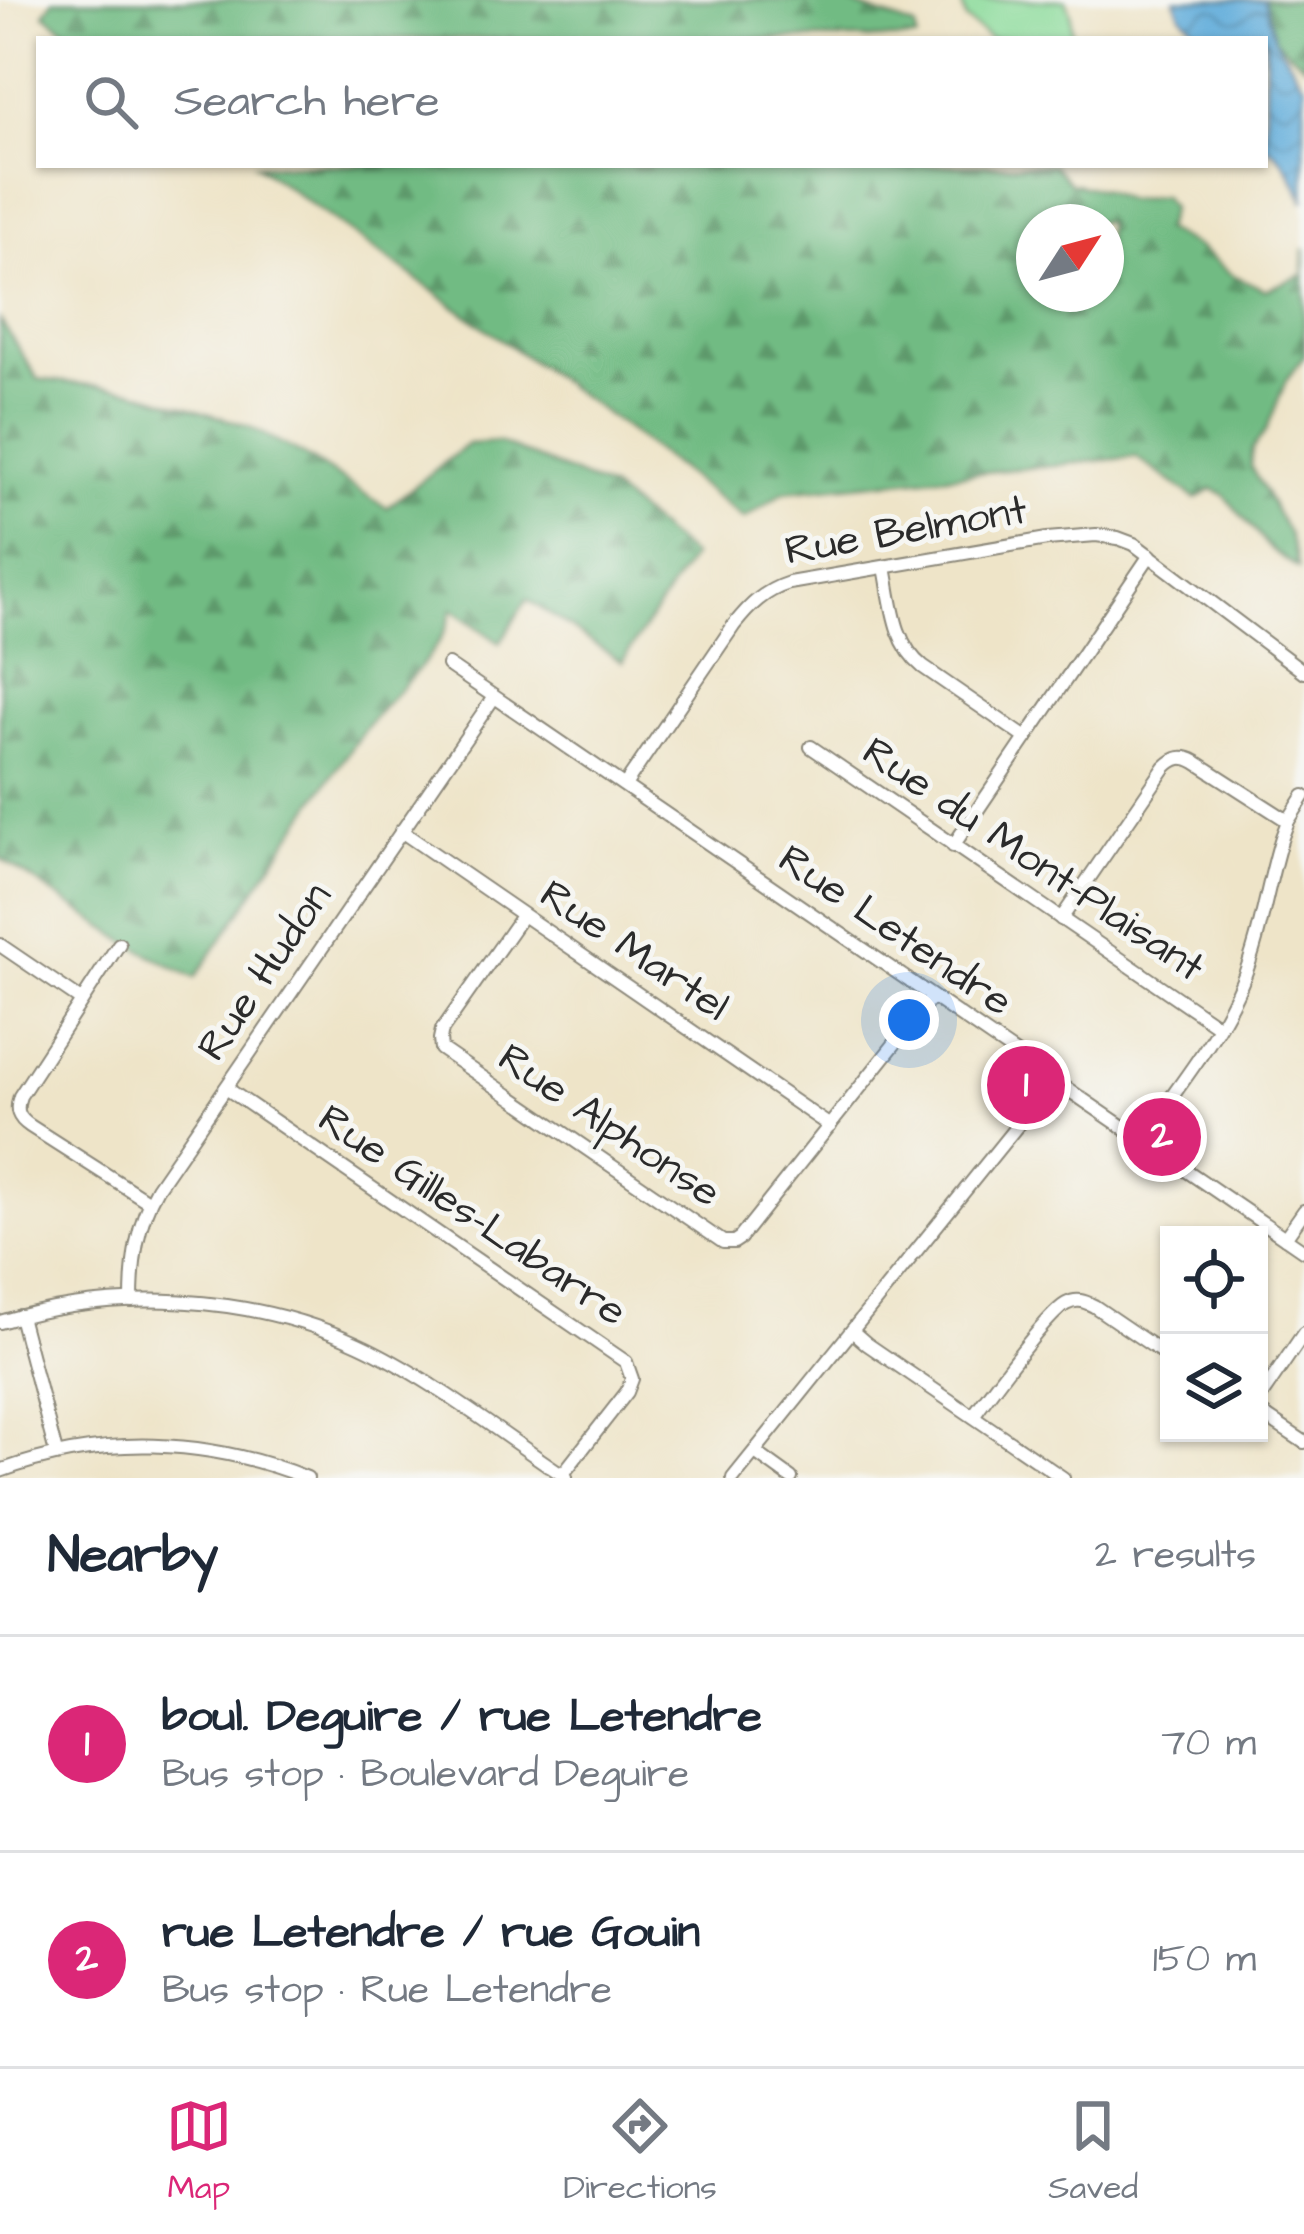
<!DOCTYPE html>
<meta charset="utf-8">
<style>
:root{--surface:#fff;--page:#f2f2f3;--text:#1f2937;--muted:#747a83;--line:#e0e1e3;--accent:#db2777}
body{margin:0;font-family:"Architects Daughter",sans-serif;background:var(--page);color:var(--text)}
.controls{position:absolute;right:36px;bottom:36px;display:grid;overflow:hidden;border-radius:0px;box-shadow:0 3px 9px #0004}
.controls button{width:108px;height:108px;display:grid;place-items:center;padding:0;border:0;border-bottom:3px solid var(--line);background:var(--surface);color:var(--text);font:60px sans-serif}
.compass{position:absolute;left:1016px;top:204px;width:108px;height:108px;border-radius:50%;background:var(--surface);box-shadow:0 3px 9px #0004;rotate:54deg}
.you{position:absolute;left:909px;top:1020px;width:42px;height:42px;margin:-30px;border:9px solid #fff;border-radius:50%;background:#1a73e8;box-shadow:0 0 0 18px #1a73e833}
.badge{display:grid;place-items:center;width:78px;height:78px;border-radius:50%;background:var(--accent);color:#fff;font-size:39px;font-weight:700}
.pin{position:absolute;translate:-50% -50%;border:6px solid #fff;box-shadow:0 3px 12px #0006}
.list{margin:0;padding:0;list-style:none}
h2{display:flex;justify-content:space-between;align-items:center;height:156px;margin:0;padding:0 48px;font-size:51px}
h2 small{font-size:39px;font-weight:400;color:var(--muted)}
.list li{display:grid;grid-template-columns:78px 1fr auto;gap:36px;align-items:center;box-sizing:border-box;height:216px;padding:0 48px;border-top:3px solid var(--line)}
.list b{display:block;font-size:45px;white-space:nowrap}
.list p{margin:0;font-size:39px;white-space:nowrap;color:var(--muted)}
.list em{font-size:39px;font-style:normal;color:var(--muted)}
.icon{flex:none;width:66px;height:66px;fill:none;stroke:currentColor;stroke-width:2;stroke-linecap:round;stroke-linejoin:round}
.map{position:relative;flex:none;width:1304px;height:1478px;overflow:hidden}
.search{position:absolute;background:var(--surface);box-shadow:0 3px 9px #0004;left:36px;right:36px;top:36px;height:132px;display:flex;align-items:center;gap:30px;box-sizing:border-box;padding:0 42px;border-radius:0px;color:var(--muted);font-size:45px}
.sheet{height:588px;background:var(--surface)}
nav{display:flex;justify-content:space-around;align-items:center;box-sizing:border-box;height:168px;border-top:3px solid var(--line);background:var(--surface);font-size:33px;color:var(--muted)}
nav a{display:grid;justify-items:center;gap:6px}
nav .on{color:var(--accent)}
.map>svg:first-child{display:block}
.grass{fill:#8cdb9b;stroke:#5c8363;stroke-width:3}
.forest{fill:url(#forest-firs);stroke:#4e7357;stroke-width:3;fill-rule:evenodd}
.water{fill:url(#water-waves);stroke:#476c83;stroke-width:3}
.lines{fill:none;stroke-linecap:round;stroke-linejoin:round}
.minor-casing{stroke:#8c887a;stroke-width:16}
.minor{stroke:#fff;stroke-width:12}
.labels{text-anchor:middle;dominant-baseline:central;stroke-width:10;stroke-linejoin:round;paint-order:stroke}
.street-label{font-size:42px;fill:#2b2b2b;stroke:#f6f6f2}
</style>
<div class="map">
<svg width="1304" height="1478" viewBox="0 0 1304 1478">
<defs>
<pattern id="forest-firs" width="22" height="20" patternUnits="userSpaceOnUse" patternTransform="scale(3)"><rect width="22" height="20" fill="#71bb83"/><path d="M5 1l3.5 6h-7zM16 11l3.5 6h-7z" fill="#5d986b"/></pattern>
<pattern id="water-waves" width="16" height="10" patternUnits="userSpaceOnUse" patternTransform="scale(3)"><rect width="16" height="10" fill="#63aedb"/><path d="M0 5q4-4 8 0t8 0" fill="none" stroke="#528eb2"/></pattern>
</defs>
<rect width="100%" height="100%" fill="#f6f6f2"/>
<filter id="ink" filterUnits="userSpaceOnUse"><feTurbulence type="fractalNoise" baseFrequency=".00833" numOctaves="2"/><feDisplacementMap in="SourceGraphic" scale="24" xChannelSelector="R" yChannelSelector="G"/><feConvolveMatrix kernelMatrix="1 2 1 2 8 2 1 2 1" color-interpolation-filters="sRGB"/></filter>
<filter id="wash" filterUnits="userSpaceOnUse"><feTurbulence type="fractalNoise" baseFrequency=".004" numOctaves="4" result="noise"/><feDisplacementMap in="SourceGraphic" scale="48" xChannelSelector="R" yChannelSelector="G"/><feGaussianBlur stdDeviation="2.7" result="paint"/><feColorMatrix in="noise" values="0 0 0 0 0 0 0 0 0 0 0 0 0 0 0 0 0 1.4 0 .05"/><feComposite in="paint" operator="in"/></filter>
<g filter="url(#wash)">
<rect width="100%" height="100%" fill="#eee4c8"/>
<path class="grass" d="M 965,0 L 1066,0 L 1071,13 L 1072,38 L 990,39 L 966,20 L 962,4 Z"/>
<g class="forest">
<path d="M 53,0 L 839,0 L 916,27 L 917,39 L 79,39 L 44,14 Z"/>
<path d="M 1264,0 L 1304,0 L 1304,65 L 1275,39 Z"/>
<path d="M 256,165 L 1053,165 L 1069,183 L 1103,190 L 1127,200 L 1162,196 L 1171,208 L 1164,230 L 1199,248 L 1231,274 L 1266,290 L 1303,275 L 1304,248 L 1304,356 L 1286,380 L 1266,431 L 1252,449 L 1250,466 L 1289,535 L 1298,568 L 1271,550 L 1223,494 L 1212,489 L 1196,499 L 1136,457 L 784,492 L 744,519 L 619,423 ZM 1106,222 L 1106,294 L 1034,294 L 1034,222 Z"/>
<path d="M 0,320 L 38,379 L 133,390 L 248,426 L 302,454 L 387,508 L 468,444 L 498,442 L 612,490 L 692,556 L 622,662 L 527,599 L 500,643 L 452,609 C 442,658 396,687 367,726 C 307,808 253,895 195,978 L 128,943 L 0,858 Z"/>
</g>
<path class="water" d="M 1175,0 L 1264,0 L 1275,39 L 1304,85 L 1304,202 C 1295,181 1286,156 1265,146 L 1265,39 L 1204,37 L 1181,15 Z"/>
</g>
<g filter="url(#ink)">
<g class="lines">
<defs>
<g id="minor">
<path d="M 885,567 C 892,602 893,643 923,667 L 1026,738"/>
<path d="M 448,665 L 1304,1251"/>
<path d="M 811,747 L 1218,1026"/>
<path d="M 625,785 L 734,625 C 750,605 764,591 789,583 L 1047,539 L 1096,535 L 1118,538 L 1134,544 L 1304,672"/>
<path d="M 401,831 L 830,1126"/>
<path d="M 953,846 L 1150,555"/>
<path d="M 522,916 L 442,1030 L 440,1039 L 441,1049 L 723,1242 L 734,1242 L 740,1238 L 932,997"/>
<path d="M 1061,919 L 1165,767 C 1175,757 1183,755 1196,762 L 1288,821"/>
<path d="M 119,944 L 20,1096 C 15,1110 18,1118 30,1126 L 149,1202"/>
<path d="M 0,945 L 81,1000"/>
<path d="M 226,1088 L 626,1362 L 632,1379 L 627,1392 L 562,1475"/>
<path d="M 1141,1140 C 1176,1089 1218,1039 1242,982 C 1261,936 1267,885 1282,837 L 1288,821 L 1304,796"/>
<path d="M 1285,1238 L 1304,1211"/>
<path d="M 132,1301 C 132,1261 137,1223 157,1188 L 494,697"/>
<path d="M 20,1316 L 56,1453"/>
<path d="M 0,1322 C 114,1288 250,1294 358,1344 C 428,1376 501,1434 566,1477"/>
<path d="M 852,1331 L 867,1344 L 1063,1478"/>
<path d="M 1259,1399 L 1304,1333"/>
<path d="M 1259,1412 L 1304,1442"/>
<path d="M 973,1416 C 989,1394 1047,1314 1066,1304 C 1077,1298 1084,1301 1094,1306 L 1169,1357"/>
<path d="M 755,1452 L 791,1478"/>
<path d="M 0,1471 C 102,1434 207,1438 307,1478"/>
<path d="M 733,1478 L 1054,1080"/>
</g>
</defs>
<use href="#minor" class="minor-casing"/>
<use href="#minor" class="minor"/>
</g>
</g>
<g class="labels">
<g class="street-label">
<text transform="translate(906 531) rotate(-10)">Rue Belmont</text>
<text transform="translate(1033 860) rotate(34)">Rue du Mont-Plaisant</text>
<text transform="translate(895 931) rotate(34)">Rue Letendre</text>
<text transform="translate(634 951) rotate(34)">Rue Martel</text>
<text transform="translate(265 972) rotate(-56)">Rue Hudon</text>
<text transform="translate(609 1126) rotate(34)">Rue Alphonse</text>
<text transform="translate(472 1216) rotate(34)">Rue Gilles-Labarre</text>
</g>
</g>
</svg>
<div class="controls">
<button><svg class="icon" aria-label="locate" viewBox="0 0 24 24"><circle cx="12" cy="12" r="6"/><path d="M12 2v4M12 18v4M2 12h4M18 12h4"/></svg></button>
<button><svg class="icon" aria-label="layers" viewBox="0 0 24 24"><path d="M12 4l9 5-9 5-9-5zM3 14l9 5 9-5"/></svg></button>
</div>
<svg class="compass" viewBox="-18 -18 36 36"><path d="M0-13l5 13h-10z" fill="#e53935"/><path d="M0 13l5-13h-10z" fill="#747a83"/></svg>
<div class="you"></div>
<div class="pin badge" style="left:1026px;top:1085px">1</div>
<div class="pin badge" style="left:1162px;top:1137px">2</div>
<div class="search"><svg class="icon" aria-label="search" viewBox="0 0 24 24"><circle cx="10" cy="10" r="6"/><path d="M15 15l6 6"/></svg>Search here</div>
</div>
<section class="sheet">
<h2>Nearby<small>2 results</small></h2>
<ul class="list">
<li><span class="badge">1</span><div><b>boul. Deguire / rue Letendre</b><p>Bus stop · Boulevard Deguire</p></div><em>70 m</em></li>
<li><span class="badge">2</span><div><b>rue Letendre / rue Gouin</b><p>Bus stop · Rue Letendre</p></div><em>150 m</em></li>
</ul>
</section>
<nav>
<a class="on"><svg class="icon" aria-label="map" viewBox="0 0 24 24"><path d="M3 6l6-2 6 2 6-2v14l-6 2-6-2-6 2zM9 4v14M15 6v14"/></svg>Map</a>
<a><svg class="icon" aria-label="directions" viewBox="0 0 24 24"><path d="M12 3l9 9-9 9-9-9zM9 14v-3h6M13 9l2 2-2 2"/></svg>Directions</a>
<a><svg class="icon" aria-label="saved" viewBox="0 0 24 24"><path d="M7 4h10v16l-5-4-5 4z"/></svg>Saved</a>
</nav>
